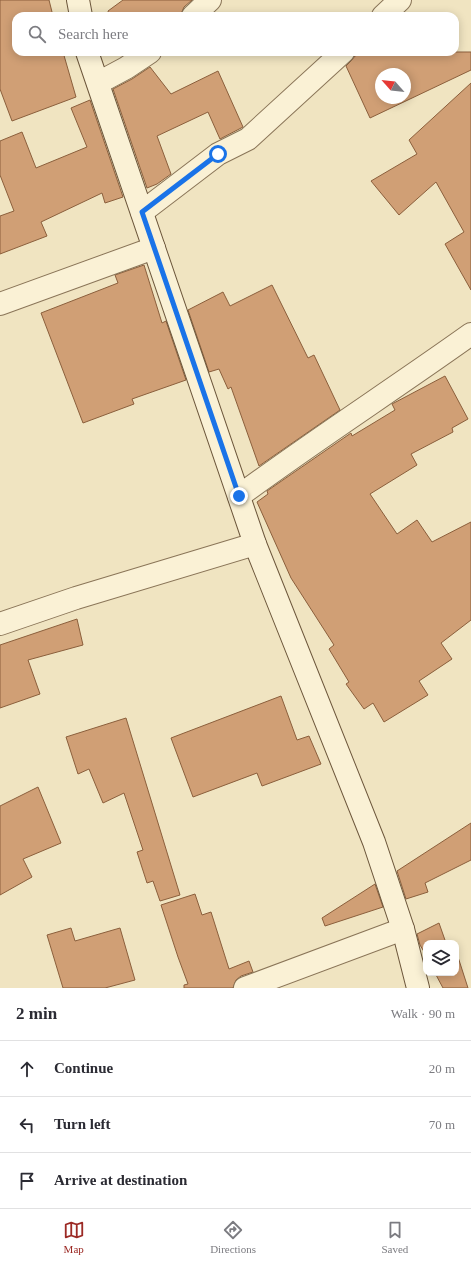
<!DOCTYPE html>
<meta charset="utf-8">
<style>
:root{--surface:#fff;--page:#f7f7f7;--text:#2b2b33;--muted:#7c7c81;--line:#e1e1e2;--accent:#9c2a25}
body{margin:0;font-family:"Times New Roman",serif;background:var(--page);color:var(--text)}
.controls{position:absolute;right:12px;bottom:12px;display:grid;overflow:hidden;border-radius:8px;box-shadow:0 2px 10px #0003}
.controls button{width:36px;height:36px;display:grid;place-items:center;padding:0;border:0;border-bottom:1px solid var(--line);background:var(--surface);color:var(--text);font:20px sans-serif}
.compass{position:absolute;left:375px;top:68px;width:36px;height:36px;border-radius:50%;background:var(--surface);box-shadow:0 2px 10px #0003;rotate:297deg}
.stop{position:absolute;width:12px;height:12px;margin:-9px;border:3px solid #1a73e8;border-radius:50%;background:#fff}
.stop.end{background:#1a73e8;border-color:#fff;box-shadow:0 1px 4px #0008}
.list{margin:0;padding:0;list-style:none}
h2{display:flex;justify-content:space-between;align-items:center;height:52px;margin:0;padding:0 16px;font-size:17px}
h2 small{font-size:13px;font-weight:400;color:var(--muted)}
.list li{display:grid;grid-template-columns:26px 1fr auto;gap:12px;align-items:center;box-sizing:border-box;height:56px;padding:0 16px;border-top:1px solid var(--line)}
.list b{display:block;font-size:15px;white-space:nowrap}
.list em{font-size:13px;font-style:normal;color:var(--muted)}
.icon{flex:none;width:22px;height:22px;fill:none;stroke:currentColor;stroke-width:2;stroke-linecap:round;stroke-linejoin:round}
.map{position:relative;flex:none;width:471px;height:988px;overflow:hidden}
.search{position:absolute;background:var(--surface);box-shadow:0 2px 10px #0003;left:12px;right:12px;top:12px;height:44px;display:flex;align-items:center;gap:10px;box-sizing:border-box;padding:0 14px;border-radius:12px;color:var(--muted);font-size:15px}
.sheet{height:220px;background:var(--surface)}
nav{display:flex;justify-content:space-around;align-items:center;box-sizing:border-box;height:56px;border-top:1px solid var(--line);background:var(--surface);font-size:11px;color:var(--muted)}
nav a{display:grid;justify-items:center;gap:2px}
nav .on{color:var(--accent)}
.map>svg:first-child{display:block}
.building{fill:#d09f75;stroke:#8b5f3c;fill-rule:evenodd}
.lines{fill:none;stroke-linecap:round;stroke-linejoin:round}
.street-casing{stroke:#8a7558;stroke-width:24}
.secondary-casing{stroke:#6c563b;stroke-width:24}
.street{stroke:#faf1d5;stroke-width:22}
.secondary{stroke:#faf1d5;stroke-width:22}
.route{stroke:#1a73e8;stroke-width:5}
</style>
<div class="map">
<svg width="471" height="988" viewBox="0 0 471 988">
<rect width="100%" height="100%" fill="#f0e4c1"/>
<g class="building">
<path d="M 0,0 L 49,0 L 53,16 L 16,16 L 16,52 L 63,52 L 76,97 L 12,121 L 0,89 Z"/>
<path d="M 123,0 L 192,0 L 184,7 L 181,14 L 178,16 L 109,16 L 108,11 Z"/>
<path d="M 363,52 L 471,52 L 471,70 L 370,118 L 346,66 L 351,61 L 355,56 ZM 381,74 L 405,74 L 405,98 L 381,98 Z"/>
<path d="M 150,67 L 171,94 L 218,71 L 243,127 L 220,139 L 208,112 L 157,136 L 171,174 L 157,184 L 147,188 L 113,89 L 132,79 Z"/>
<path d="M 471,83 L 471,290 L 445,244 L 464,232 L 436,182 L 399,215 L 371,181 L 417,154 L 409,140 Z"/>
<path d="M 90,100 L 123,197 L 105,203 L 102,193 L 41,222 L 47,236 L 0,254 L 0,216 L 14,211 L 0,175 L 0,141 L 22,132 L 36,168 L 87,147 L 71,108 Z"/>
<path d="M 144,265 L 162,323 L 166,321 L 186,380 L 132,399 L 134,404 L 83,423 L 41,313 L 118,283 L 115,275 Z"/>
<path d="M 272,285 L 308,358 L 314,355 L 340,410 L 259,466 L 231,387 L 228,389 L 219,369 L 209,372 L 188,310 L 223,292 L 230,306 Z"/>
<path d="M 445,376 L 468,419 L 452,428 L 453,432 L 411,454 L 417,465 L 370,494 L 397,534 L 417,520 L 432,542 L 471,522 L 471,620 L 441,643 L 452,659 L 419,681 L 428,695 L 384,722 L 373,703 L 364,709 L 346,684 L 349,682 L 329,649 L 334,645 L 291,578 L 257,502 L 268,494 L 267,491 L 351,433 L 352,436 L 395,410 L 392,404 Z"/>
<path d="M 77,619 L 83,645 L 28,660 L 40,694 L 0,708 L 0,645 Z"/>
<path d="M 281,696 L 297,740 L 309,736 L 321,764 L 262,786 L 257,773 L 193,797 L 171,738 Z"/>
<path d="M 126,718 L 180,895 L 160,901 L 153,881 L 147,883 L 137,852 L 143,850 L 124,793 L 103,803 L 89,769 L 78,774 L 66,737 Z"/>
<path d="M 38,787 L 61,843 L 23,859 L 32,877 L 0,895 L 0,806 Z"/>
<path d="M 471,823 L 471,860 L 425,883 L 428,892 L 406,899 L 397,871 Z"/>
<path d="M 375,884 L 383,907 L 325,926 L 322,918 Z"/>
<path d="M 195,894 L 202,915 L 211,912 L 229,969 L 249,961 L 253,972 L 241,976 L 236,980 L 233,988 L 184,988 L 184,985 L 188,984 L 178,957 L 161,905 Z"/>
<path d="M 439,923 L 446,943 L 426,943 L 426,955 L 420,945 L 417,934 Z"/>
<path d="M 71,928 L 75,941 L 120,928 L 135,980 L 105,988 L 63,988 L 47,935 Z"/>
<path d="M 458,957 L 468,988 L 443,988 L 435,973 L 456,973 L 456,958 Z"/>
</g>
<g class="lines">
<defs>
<g id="street">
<path d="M 193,16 L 210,0"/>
<path d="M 383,16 L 400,0"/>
<path d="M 98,83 L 126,68 L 150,52"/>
<path d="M 142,212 L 218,154 L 248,139 L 343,52"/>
<path d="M 0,304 L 154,248"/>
<path d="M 239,496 C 315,440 394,389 471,334"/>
<path d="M 0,624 L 76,598 L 255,544"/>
<path d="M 245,988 L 403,929"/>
</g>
<g id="secondary">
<path d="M 78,0 L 81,16"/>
<path d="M 87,52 L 255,544 L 374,842 L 403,929 L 418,988"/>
</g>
</defs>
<use href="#street" class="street-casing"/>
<use href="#secondary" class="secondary-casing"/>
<use href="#street" class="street"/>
<use href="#secondary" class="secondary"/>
</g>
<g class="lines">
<path class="route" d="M 218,154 L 142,212 L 239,496"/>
</g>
</svg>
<div class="controls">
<button><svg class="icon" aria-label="layers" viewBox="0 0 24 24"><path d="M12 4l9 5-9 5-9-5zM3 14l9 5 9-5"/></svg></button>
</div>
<svg class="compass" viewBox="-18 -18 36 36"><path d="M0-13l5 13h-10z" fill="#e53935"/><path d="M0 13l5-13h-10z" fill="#7c7c81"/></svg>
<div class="stop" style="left:218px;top:154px"></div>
<div class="stop end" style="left:239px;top:496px"></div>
<div class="search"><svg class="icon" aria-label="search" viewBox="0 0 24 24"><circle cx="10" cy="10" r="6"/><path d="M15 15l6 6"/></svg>Search here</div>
</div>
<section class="sheet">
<h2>2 min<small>Walk · 90 m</small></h2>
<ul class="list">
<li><svg class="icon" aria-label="ahead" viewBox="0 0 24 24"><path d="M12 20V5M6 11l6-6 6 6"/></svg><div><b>Continue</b></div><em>20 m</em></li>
<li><svg class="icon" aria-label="left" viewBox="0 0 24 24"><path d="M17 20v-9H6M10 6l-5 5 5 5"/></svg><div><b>Turn left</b></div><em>70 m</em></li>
<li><svg class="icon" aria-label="arrive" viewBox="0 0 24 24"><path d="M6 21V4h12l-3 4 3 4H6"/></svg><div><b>Arrive at destination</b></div></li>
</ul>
</section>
<nav>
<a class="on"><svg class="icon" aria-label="map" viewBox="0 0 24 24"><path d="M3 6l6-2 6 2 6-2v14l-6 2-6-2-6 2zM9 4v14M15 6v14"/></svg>Map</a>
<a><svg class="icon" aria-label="directions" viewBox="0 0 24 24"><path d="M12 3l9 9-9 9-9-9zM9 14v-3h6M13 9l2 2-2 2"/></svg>Directions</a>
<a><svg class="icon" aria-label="saved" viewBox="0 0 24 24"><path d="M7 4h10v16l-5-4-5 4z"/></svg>Saved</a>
</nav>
